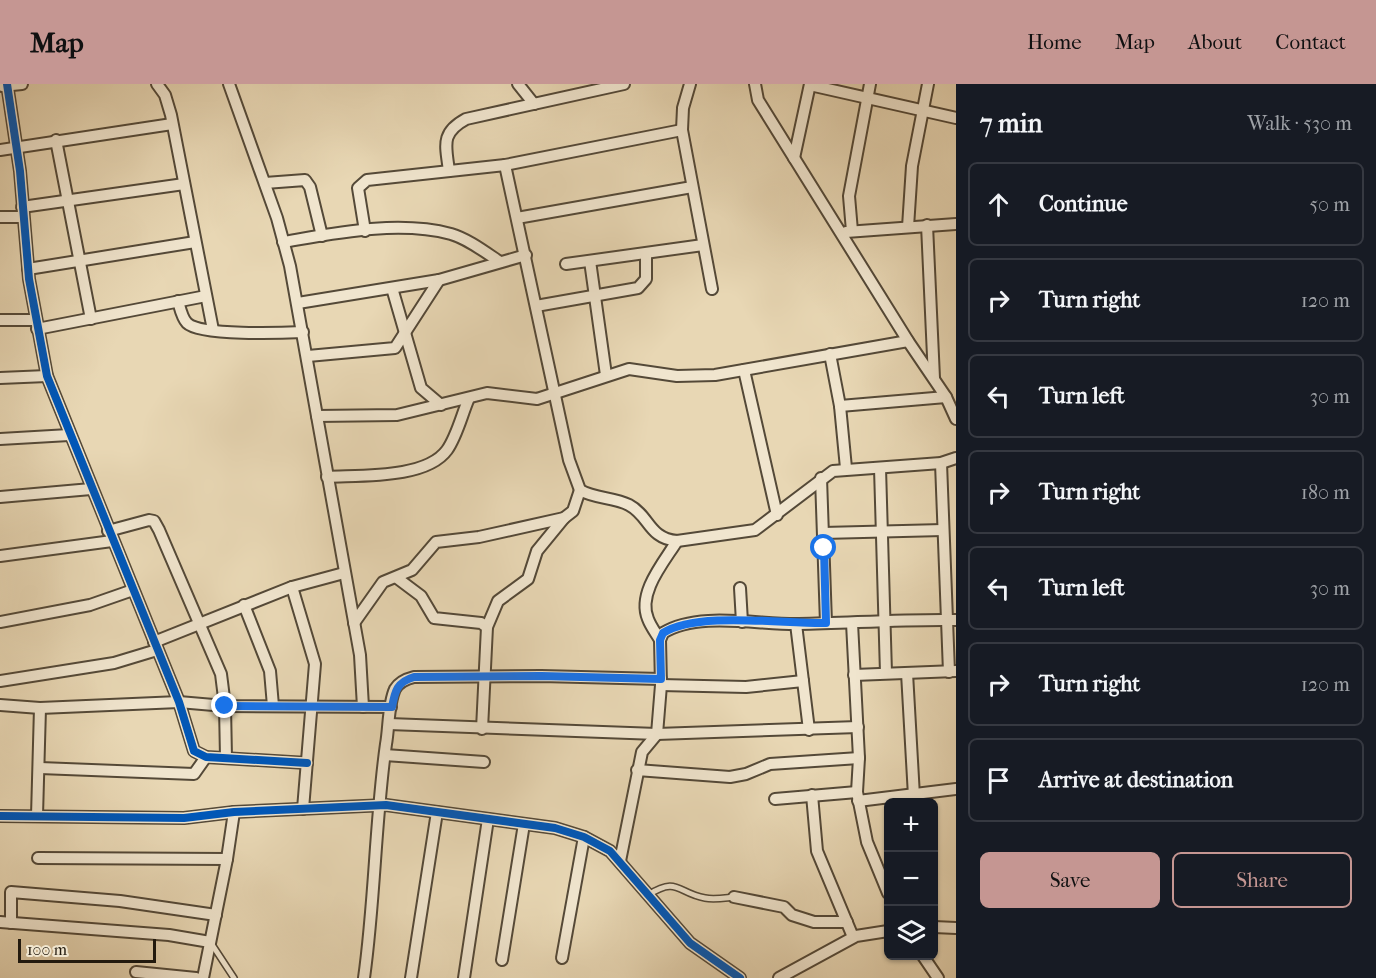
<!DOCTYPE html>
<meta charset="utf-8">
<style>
:root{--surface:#171b24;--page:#20242c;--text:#f1f3f6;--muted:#9ea1a6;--line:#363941;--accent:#c59692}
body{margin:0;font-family:"IM FELL French Canon",serif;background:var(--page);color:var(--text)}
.controls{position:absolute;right:18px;bottom:18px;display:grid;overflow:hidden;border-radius:9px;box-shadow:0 2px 4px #0004}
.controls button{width:54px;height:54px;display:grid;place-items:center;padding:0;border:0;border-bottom:2px solid var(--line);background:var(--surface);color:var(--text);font:30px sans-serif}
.scale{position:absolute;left:18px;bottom:15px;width:138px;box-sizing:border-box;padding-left:6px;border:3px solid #231a0e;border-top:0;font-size:16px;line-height:21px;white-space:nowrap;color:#231a0e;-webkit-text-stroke:4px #f0e5ce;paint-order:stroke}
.stop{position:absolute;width:18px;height:18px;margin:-14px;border:4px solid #1a73e8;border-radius:50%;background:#fff}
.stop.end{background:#1a73e8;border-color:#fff;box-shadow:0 2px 6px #0008}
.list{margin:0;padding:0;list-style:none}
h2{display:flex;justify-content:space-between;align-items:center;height:78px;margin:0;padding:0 24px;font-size:26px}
h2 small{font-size:20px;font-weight:400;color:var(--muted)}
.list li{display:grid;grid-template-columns:39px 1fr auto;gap:18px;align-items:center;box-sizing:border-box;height:84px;margin:0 12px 12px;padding:0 12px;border:2px solid var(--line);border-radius:9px}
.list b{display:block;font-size:22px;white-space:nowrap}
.list em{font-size:20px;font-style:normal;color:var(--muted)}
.actions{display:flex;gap:12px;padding:18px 24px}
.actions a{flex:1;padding:14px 0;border:2px solid var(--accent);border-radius:9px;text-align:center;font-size:21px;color:var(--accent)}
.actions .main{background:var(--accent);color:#111}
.icon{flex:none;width:33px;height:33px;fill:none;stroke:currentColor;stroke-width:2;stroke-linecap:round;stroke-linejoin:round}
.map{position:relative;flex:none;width:956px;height:894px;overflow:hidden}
header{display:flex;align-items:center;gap:36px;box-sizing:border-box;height:84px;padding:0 30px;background:var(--accent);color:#111}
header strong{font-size:28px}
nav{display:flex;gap:33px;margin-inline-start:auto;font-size:21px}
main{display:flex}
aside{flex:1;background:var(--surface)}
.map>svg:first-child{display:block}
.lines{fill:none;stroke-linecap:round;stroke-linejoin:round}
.lane-casing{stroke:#544938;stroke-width:8}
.street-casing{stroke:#544938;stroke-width:14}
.lane{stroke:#f0e5ce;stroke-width:5}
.street{stroke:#f0e5ce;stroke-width:10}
.cycleway-casing{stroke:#f0e5ce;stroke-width:11}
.cycleway{stroke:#0057b8;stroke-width:8}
.route{stroke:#1a73e8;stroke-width:8}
</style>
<header>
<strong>Map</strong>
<nav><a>Home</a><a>Map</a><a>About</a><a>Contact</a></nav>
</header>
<main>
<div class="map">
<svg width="956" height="894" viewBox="0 0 956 894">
<rect width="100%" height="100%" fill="#e8d7b4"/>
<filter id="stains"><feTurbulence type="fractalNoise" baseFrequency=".00333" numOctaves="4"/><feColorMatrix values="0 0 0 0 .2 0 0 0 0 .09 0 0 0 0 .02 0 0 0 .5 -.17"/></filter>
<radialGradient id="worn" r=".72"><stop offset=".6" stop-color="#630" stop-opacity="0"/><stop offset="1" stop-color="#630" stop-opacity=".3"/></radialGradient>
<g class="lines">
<defs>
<g id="lane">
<path d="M 648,811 C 678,792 677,809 705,814 C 714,816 724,814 734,813"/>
<path d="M 211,859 L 234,894"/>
</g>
<g id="street">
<path d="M 7,0 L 20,87 L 29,195 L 47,292 L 179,618 L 194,667 L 206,673 L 307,679"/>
<path d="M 157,0 L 165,11 L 171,31 L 213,246"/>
<path d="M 229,0 L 277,134 L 290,182 L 360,571 L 363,623"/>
<path d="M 518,0 L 534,20"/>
<path d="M 690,0 L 683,24 L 682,46 L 712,205"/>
<path d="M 755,0 L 758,16 L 908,257 L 946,313 L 956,335"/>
<path d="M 810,1 L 956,34"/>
<path d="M 2,2 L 22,0"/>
<path d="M 56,56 L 91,235"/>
<path d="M 0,66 L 172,40"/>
<path d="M 794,74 L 810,0"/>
<path d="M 505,81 L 569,376 L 580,406 C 595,415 614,413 629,421 C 650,432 648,454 677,457 L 755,446 L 833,387 L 941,379 L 956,374"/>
<path d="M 449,87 C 446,62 440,49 466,35 L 624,0"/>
<path d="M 265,99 L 305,96 L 310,103 L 322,152"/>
<path d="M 22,123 L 184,100"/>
<path d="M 0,133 L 23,133"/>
<path d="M 517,134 L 692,103"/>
<path d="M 927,141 L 934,294"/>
<path d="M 908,143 L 912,82 L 928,0"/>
<path d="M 365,147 L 358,104 L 367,96 L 505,81 L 682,46"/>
<path d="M 852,147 L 849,112 L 870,0"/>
<path d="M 846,148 L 956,140"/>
<path d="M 283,158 C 336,149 398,136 451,150 C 468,155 485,168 500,178"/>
<path d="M 590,177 L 606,291"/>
<path d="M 566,180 L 703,161"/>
<path d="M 28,185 L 195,158"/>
<path d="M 392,204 L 421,304 L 441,321"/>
<path d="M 178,217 C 180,224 182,234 187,239 C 200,252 282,249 303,248"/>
<path d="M 298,219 L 439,196 L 526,171"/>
<path d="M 536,222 L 638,204 L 646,195 L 646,170"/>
<path d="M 0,236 L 35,236"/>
<path d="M 37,245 L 206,212"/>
<path d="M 830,270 L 840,322 L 846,384"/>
<path d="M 308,272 L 395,264 L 439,196"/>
<path d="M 744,286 L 777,431"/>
<path d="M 0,294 L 47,292"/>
<path d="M 840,322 L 946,313"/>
<path d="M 317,332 L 397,331 L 487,309 L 537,315 L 629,285 L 677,292 L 715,291 L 908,257"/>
<path d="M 0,355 L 69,351"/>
<path d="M 941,379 L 949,588"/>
<path d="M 880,384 L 886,589"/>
<path d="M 327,393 C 360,391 426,395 447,366 C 457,352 462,330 469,314"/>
<path d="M 821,394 L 826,539"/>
<path d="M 0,413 L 91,405"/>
<path d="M 108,447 L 149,436 L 154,437 L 159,446 L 221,590 L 225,622 L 226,674"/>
<path d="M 823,449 L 943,446"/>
<path d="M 0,472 L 112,457"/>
<path d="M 397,494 L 421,512 L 434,534 L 481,539 L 487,543"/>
<path d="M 292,503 L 315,580 L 303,725"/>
<path d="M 740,504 L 742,538"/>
<path d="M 244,521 L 270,587 L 273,622"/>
<path d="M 0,538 L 90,521 L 133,506"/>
<path d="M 354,539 L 383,498 L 412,486 L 436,458 L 479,453 L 564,434 L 573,427 L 580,406"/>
<path d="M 852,539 L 859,674 L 857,708 L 867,758 L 888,809"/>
<path d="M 796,540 L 809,646"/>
<path d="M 660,556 C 656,549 651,543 648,535 C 637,509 664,478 677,457"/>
<path d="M 154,558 L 292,503 L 344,489"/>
<path d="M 907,589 L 914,712"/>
<path d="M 854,591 L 956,587"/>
<path d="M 0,597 L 114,579 L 157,566"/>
<path d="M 661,601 L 746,603 L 803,597"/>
<path d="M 0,621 L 40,624 L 179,618 L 225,622 L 391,623"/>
<path d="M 389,640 L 657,650 L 858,643"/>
<path d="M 482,645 L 487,543 L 498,517 L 528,495 L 537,467 L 564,434"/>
<path d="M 385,671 L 484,678"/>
<path d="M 40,684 L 194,690 L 206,673"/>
<path d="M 637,686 L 730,693 L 746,690 L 770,680 L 859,674"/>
<path d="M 812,711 L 817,767 L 853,853"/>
<path d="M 775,715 L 857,708"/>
<path d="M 858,717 L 956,705"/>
<path d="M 0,732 L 184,734 L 234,728 L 386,721 L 555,744 L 584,753 L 610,767 L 690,859 L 740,894"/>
<path d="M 37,732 L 40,624"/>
<path d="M 38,774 L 227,775"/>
<path d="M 620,777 L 642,668 L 657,650 L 661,601 L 660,556 L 663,549 C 698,527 759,541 799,540 C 851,539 904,535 956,536"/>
<path d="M 734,813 L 784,823 L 792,831 L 814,838 L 847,838"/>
<path d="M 0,838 L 169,851 L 210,858"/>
<path d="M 11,839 L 11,808 L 120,817 L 216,831"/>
<path d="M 934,843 L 956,844"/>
<path d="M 923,872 L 938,894"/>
<path d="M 562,874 L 584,753"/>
<path d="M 502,876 L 524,740"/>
<path d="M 136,888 L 196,894"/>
<path d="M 203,894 L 227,775 L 234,728"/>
<path d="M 364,894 C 375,816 375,738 386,660 C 389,644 388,620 395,605 C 399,598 406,595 414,593 L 541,592 L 661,595"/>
<path d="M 411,894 L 437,728"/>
<path d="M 464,894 L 488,735"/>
<path d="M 779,894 L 856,852 L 888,847"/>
</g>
</defs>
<use href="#lane" class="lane-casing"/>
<use href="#street" class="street-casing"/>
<use href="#lane" class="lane"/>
<use href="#street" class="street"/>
<defs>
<g id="cycleway">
<path d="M 7,0 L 20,87 L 29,195 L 47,292 L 179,618 L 194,667 L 206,673 L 307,679"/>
<path d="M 0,732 L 184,734 L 234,728 L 386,721 L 555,744 L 584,753 L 610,767 L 690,859 L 740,894"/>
</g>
</defs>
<use href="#cycleway" class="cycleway-casing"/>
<use href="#cycleway" class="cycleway"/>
</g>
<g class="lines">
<path class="route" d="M 225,622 L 392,623 C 395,607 397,598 414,593 L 541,592 L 661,595 L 660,556 L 663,549 C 698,527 783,540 826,539 L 824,464"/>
</g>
<rect width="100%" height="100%" filter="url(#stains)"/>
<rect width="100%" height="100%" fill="url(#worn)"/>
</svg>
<div class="controls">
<button>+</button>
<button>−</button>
<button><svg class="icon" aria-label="layers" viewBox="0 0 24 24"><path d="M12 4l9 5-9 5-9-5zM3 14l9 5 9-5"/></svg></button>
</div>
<div class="scale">100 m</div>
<div class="stop" style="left:824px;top:464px"></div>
<div class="stop end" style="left:225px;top:622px"></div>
</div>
<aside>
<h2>7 min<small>Walk · 530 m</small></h2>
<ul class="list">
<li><svg class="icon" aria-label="ahead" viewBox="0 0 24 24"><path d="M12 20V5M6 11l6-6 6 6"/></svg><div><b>Continue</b></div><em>50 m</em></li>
<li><svg class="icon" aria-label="right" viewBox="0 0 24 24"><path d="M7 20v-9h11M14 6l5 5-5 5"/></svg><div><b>Turn right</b></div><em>120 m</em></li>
<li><svg class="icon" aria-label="left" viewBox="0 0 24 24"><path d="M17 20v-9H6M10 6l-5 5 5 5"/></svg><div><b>Turn left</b></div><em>30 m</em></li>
<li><svg class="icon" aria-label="right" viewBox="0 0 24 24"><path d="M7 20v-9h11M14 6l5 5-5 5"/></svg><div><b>Turn right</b></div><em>180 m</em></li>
<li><svg class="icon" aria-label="left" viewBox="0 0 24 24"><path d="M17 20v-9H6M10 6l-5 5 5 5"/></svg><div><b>Turn left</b></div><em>30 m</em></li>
<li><svg class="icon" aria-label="right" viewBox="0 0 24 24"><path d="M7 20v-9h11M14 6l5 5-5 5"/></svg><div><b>Turn right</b></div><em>120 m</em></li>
<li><svg class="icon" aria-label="arrive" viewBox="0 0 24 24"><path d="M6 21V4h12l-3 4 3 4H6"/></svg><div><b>Arrive at destination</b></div></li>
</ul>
<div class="actions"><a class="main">Save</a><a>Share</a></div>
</aside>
</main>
